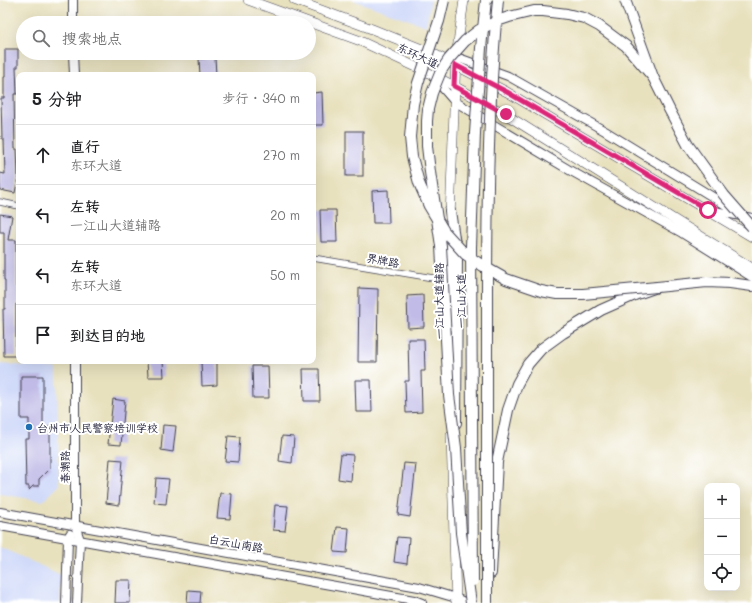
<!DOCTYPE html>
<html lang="zh">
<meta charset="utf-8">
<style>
:root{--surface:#fff;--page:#f2f2f2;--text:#202124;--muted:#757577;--line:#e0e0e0}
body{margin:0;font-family:Mali,"LXGW WenKai TC",sans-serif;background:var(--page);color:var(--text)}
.controls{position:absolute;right:12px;bottom:12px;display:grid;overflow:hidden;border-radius:8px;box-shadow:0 4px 16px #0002}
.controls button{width:36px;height:36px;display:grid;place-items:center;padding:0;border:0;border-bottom:1px solid var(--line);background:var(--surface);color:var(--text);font:20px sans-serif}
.stop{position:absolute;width:12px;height:12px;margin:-9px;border:3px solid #db2777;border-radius:50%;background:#fff}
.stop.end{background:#db2777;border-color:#fff;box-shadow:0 1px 4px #0008}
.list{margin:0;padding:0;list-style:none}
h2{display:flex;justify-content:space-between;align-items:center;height:52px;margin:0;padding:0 16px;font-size:17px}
h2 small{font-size:13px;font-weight:400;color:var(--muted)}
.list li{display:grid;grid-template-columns:26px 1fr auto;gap:12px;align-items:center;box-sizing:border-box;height:60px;padding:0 16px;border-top:1px solid var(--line)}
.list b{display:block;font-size:15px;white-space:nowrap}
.list p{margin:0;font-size:13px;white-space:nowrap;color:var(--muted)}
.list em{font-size:13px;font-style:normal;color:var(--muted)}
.icon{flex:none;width:22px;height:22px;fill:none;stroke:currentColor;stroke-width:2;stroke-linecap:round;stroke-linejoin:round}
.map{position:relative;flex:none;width:752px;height:603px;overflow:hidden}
.search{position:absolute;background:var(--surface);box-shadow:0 4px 16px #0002;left:16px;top:16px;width:300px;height:44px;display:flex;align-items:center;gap:10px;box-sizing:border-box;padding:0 14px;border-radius:22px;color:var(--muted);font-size:15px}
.panel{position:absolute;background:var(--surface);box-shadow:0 4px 16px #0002;left:16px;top:72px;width:300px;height:292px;border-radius:8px}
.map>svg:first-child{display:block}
.built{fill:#d0daf9}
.building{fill:#c1bce7}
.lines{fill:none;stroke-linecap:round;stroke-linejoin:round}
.street-casing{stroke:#403f4f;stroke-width:7}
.secondary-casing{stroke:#403f4f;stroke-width:10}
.primary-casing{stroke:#403f4f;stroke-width:10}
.highway-casing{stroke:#403f4f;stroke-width:12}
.street{stroke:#fff;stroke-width:5.5}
.secondary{stroke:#fff;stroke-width:8}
.primary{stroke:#fff;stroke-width:9}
.highway{stroke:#fff;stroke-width:10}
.highway-bridge-casing{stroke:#403f4f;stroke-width:12;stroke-linecap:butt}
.highway-bridge{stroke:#fff;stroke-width:10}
.route{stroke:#db2777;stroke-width:5}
.poi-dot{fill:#1f6fb2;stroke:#fff;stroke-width:1.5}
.labels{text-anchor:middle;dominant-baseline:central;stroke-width:4;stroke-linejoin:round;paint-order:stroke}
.street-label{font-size:11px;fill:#22223b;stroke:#fff}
.poi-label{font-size:11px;fill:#22223b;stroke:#fff;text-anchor:start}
</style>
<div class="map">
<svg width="752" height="603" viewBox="0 0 752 603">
<rect width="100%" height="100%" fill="#fff"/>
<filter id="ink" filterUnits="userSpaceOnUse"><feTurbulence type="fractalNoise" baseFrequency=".025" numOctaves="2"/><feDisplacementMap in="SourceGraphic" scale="8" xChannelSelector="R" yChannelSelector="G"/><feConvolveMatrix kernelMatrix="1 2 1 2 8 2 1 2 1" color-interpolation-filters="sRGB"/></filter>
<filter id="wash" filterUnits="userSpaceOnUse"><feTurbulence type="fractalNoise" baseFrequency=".012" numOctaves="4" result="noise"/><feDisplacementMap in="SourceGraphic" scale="16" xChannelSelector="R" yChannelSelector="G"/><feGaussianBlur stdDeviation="0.9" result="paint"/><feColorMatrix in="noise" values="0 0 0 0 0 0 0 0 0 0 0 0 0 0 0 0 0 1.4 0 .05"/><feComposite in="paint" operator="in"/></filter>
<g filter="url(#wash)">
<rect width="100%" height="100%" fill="#e8e1be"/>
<g class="built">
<path d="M 353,0 L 431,0 L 426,26 Z"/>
<path d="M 0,364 L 57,368 L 59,486 L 43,501 L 0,494 Z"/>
<path d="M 0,547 L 61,575 L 60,603 L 0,603 Z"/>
</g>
<g id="blocks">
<g class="building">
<path d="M 5,49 L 18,49 L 18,67 L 16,67 L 17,94 L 14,94 L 15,149 L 17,149 L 18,176 L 15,193 L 0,190 L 0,173 L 5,174 L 4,139 L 2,139 L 1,98 L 4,98 L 4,77 L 5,77 Z"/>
<path d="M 215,58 L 216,75 L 200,75 L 199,59 Z"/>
<path d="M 322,92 L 323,125 L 313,125 L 313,93 Z"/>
<rect x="346" y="131" width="17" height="45"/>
<path d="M 388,190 L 389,223 L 373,223 L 372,191 Z"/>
<path d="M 320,210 L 336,210 L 337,242 L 321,242 Z"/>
<path d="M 0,214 L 12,216 L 8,240 L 16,240 L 16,287 L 18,287 L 18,304 L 16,304 L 16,356 L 4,356 L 3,309 L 5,309 L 5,280 L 4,280 L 4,232 L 0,232 Z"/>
<path d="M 359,288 L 378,289 L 377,362 L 358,362 Z"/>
<path d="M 423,295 L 424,327 L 408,328 L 407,296 Z"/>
<path d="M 408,339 L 424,339 L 425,371 L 421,371 L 422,412 L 406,413 L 405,381 L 409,381 Z"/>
<path d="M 147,361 L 163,361 L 164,377 L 148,377 Z"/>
<path d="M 201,361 L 217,361 L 217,385 L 202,386 Z"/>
<path d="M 252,366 L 268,366 L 269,398 L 253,398 Z"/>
<path d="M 303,369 L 319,369 L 320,401 L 304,401 Z"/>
<path d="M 21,376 L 43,376 L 43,427 L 50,427 L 50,468 L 39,479 L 39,486 L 33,486 L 29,490 L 29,486 L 26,486 L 25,439 L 29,439 L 29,419 L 21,419 Z"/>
<path d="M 355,380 L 371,380 L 372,412 L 356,412 Z"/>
<path d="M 113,399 L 125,401 L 121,445 L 108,444 Z"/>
<path d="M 163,425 L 176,426 L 173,452 L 161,450 Z"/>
<path d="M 228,436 L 240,437 L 238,462 L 225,461 Z"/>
<path d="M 282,436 L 294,437 L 292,463 L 279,461 Z"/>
<path d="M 341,454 L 353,455 L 351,481 L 338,479 Z"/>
<path d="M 110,459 L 123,460 L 119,505 L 106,503 Z"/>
<path d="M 404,463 L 416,464 L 410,517 L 398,515 Z"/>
<path d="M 156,478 L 169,479 L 166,504 L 154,503 Z"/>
<path d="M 220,493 L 232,494 L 230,519 L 217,518 Z"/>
<path d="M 275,505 L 288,506 L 285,531 L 273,530 Z"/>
<path d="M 337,527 L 349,528 L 347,553 L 334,552 Z"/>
<path d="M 397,537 L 409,538 L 407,564 L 394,562 Z"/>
<path d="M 116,580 L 131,580 L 130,603 L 115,603 Z"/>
<path d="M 188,590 L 201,591 L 200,603 L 187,603 Z"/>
</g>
</g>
</g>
<g filter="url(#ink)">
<use href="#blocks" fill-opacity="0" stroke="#403f4f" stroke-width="1"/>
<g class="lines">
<defs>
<g id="street">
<path d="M 0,202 L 19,206"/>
<path d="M 313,258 L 445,280"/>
</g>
<g id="secondary">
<path d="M 73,0 L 73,23"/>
<path d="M 73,53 L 74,75"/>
<path d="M 450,56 L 456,57 L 508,76 L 605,131 L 734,210"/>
<path d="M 434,78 L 454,101 L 571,171 L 682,233 L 752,277"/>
<path d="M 709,210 L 752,218"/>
<path d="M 75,361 L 75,525 L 80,540 L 77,603"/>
<path d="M 0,512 L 419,587 L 456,598 L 466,603"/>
<path d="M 0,526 L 414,600 L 422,603"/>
<path d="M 66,603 L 68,538 L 70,534"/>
</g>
<g id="primary">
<path d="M 248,0 L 358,40 L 429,73 L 454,86 L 505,114 L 752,268"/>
<path d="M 294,0 L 372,29 L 434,54 L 507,92 L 752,237"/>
<path d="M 450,218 L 456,57 L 464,0"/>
<path d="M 450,233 L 450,326"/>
<path d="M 451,435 L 456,603"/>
</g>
<g id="highway">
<path d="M 450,211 L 457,258 L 456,423"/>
<path d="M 491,573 L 497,462 L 508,410 L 517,384 L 528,364 L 541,349 L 563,333 L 601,310 L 637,294 L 657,287 L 707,282 L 730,283 L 752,286"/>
</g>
</defs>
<use href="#street" class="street-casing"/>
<use href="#secondary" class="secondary-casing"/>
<use href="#primary" class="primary-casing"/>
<use href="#highway" class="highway-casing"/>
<use href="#street" class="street"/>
<use href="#secondary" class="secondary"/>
<use href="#primary" class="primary"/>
<use href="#highway" class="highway"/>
<defs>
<g id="highway-bridge">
<path d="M 444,0 L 439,21 L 418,83 L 413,104 L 410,137 L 412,157 L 419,183 L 429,206 L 444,231 L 465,254 L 483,266 L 506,279 L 541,291 L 557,294 L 583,294 L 657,287"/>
<path d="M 625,0 L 653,77 L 670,111 L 688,145 L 724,195 L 752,227"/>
<path d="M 473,581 L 471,247 L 475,133 L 481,48 L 486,0"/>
<path d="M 471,603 L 461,533 L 456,448 L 449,395 L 441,246 L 430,172 L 427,146 L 427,121 L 428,109 L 432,93 L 441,71 L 449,59 L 465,41 L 479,30 L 497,21 L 509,17 L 534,11 L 543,11 L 567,14 L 584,18 L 599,26 L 626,46 L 653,77"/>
<path d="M 487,603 C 487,505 487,407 487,309 C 487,206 488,103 498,0"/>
</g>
</defs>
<use href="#highway-bridge" class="highway-bridge-casing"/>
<use href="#highway-bridge" class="highway-bridge"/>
</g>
</g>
<g class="lines" filter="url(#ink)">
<path class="route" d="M 506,114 L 454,86 L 455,65 L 507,92 L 708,210"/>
</g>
<circle class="poi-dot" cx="29" cy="427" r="4"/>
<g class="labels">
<g class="street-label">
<text transform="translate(418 55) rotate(25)">东环大道</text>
<text transform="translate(383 260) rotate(10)">界牌路</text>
<text transform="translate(438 301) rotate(-90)">一江山大道辅路</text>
<text transform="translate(460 301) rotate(-90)">一江山大道</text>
<text transform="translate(64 467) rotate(-90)">春潮路</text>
<text transform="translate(236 543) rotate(10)">白云山南路</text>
</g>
<g class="poi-label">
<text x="37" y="427">台州市人民警察培训学校</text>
</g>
</g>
</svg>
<div class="controls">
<button>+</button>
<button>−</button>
<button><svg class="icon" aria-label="locate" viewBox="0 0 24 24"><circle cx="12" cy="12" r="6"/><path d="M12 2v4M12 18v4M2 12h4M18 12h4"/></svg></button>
</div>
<div class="stop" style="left:708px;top:210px"></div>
<div class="stop end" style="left:506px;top:114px"></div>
<div class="search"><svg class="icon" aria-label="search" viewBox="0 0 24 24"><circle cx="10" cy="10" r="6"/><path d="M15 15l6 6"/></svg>搜索地点</div>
<section class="panel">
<h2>5 分钟<small>步行 · 340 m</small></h2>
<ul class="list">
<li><svg class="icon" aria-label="ahead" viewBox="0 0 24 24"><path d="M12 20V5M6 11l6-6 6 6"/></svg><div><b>直行</b><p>东环大道</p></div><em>270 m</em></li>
<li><svg class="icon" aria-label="left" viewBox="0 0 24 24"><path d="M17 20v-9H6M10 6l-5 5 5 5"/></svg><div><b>左转</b><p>一江山大道辅路</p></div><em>20 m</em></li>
<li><svg class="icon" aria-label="left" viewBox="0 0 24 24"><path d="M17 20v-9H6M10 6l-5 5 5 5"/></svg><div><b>左转</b><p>东环大道</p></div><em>50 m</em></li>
<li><svg class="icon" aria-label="arrive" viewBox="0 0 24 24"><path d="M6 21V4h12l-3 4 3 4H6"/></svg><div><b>到达目的地</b></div></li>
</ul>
</section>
</div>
